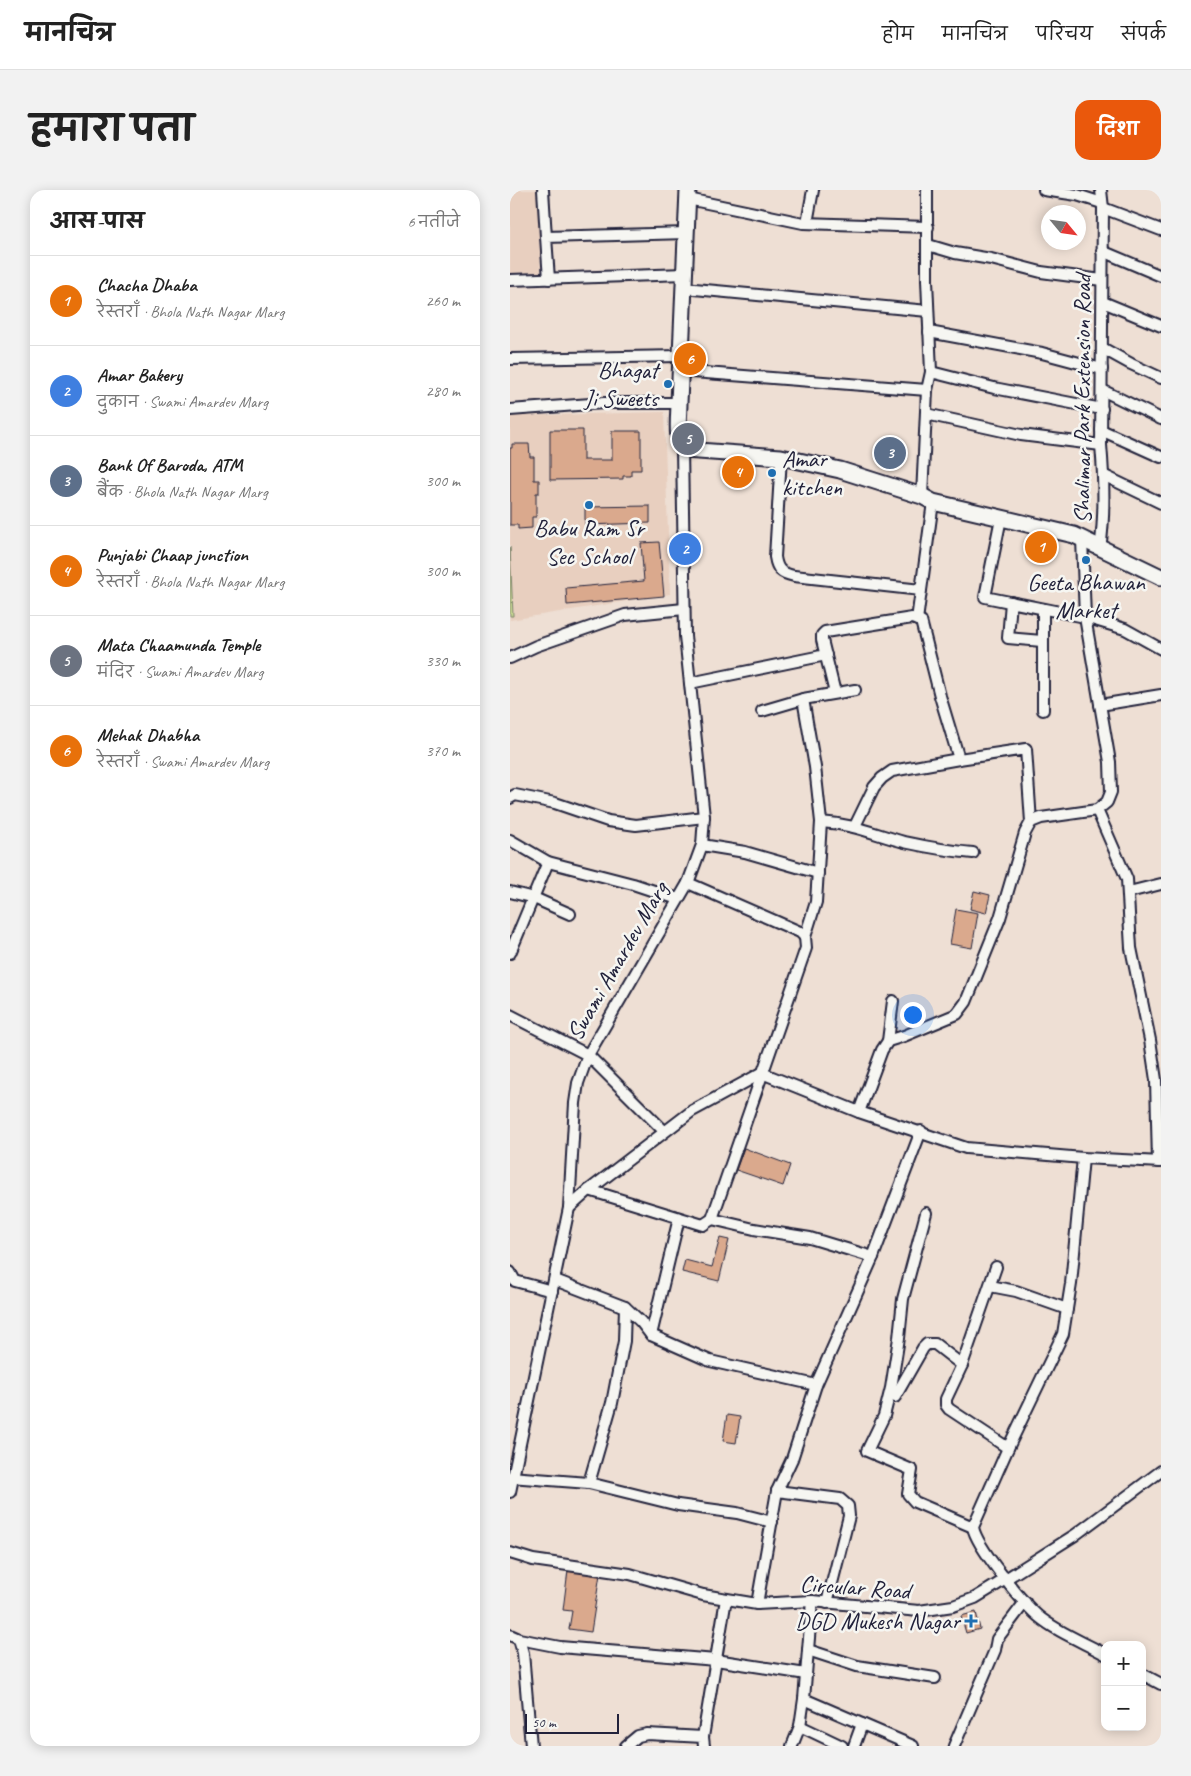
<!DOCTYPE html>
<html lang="hi">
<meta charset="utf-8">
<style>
:root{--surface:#fff;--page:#f2f2f2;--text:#222;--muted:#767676;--line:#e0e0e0;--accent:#ea580c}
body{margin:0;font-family:Caveat,"Playpen Sans Deva",sans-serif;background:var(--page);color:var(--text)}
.controls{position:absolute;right:15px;bottom:15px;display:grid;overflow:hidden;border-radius:10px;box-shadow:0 2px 12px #0003}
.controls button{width:45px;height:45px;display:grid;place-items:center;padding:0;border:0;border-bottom:1px solid var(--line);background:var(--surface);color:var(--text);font:25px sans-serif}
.compass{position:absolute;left:531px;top:15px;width:45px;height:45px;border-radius:50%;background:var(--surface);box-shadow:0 2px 12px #0003;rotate:119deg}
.scale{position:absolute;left:15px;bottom:12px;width:94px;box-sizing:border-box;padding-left:5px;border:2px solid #22223b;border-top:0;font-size:14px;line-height:18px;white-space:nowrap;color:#22223b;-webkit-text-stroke:4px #f6f6f2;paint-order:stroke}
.you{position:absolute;left:402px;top:824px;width:18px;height:18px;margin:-12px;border:4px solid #fff;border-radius:50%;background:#1a73e8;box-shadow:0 0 0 8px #1a73e833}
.badge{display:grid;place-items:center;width:32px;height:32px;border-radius:50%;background:var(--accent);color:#fff;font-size:16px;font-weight:700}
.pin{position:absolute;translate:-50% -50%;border:2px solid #fff;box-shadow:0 1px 5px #0006}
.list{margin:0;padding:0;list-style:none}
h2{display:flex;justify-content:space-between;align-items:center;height:65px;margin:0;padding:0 20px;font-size:21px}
h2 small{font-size:16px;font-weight:400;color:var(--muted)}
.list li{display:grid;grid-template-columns:32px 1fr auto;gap:15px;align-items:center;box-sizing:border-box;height:90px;padding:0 20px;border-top:1px solid var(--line)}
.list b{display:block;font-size:19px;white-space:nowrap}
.list p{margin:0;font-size:16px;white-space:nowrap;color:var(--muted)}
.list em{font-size:16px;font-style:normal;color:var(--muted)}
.map{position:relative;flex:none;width:651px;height:1556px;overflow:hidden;border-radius:15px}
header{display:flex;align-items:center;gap:30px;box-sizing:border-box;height:70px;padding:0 25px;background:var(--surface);border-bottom:1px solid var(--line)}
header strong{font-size:24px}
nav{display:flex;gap:28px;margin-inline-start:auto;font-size:18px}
.intro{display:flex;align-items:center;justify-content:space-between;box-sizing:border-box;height:120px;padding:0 30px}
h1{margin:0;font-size:35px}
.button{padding:12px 22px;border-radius:15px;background:var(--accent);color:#fff;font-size:18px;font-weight:700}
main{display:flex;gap:30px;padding:0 30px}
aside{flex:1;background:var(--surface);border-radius:15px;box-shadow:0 2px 12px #0003}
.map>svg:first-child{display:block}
.built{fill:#e8cfbf}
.green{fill:#cedf94;stroke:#788068}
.building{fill:#daa98d;stroke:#22223b}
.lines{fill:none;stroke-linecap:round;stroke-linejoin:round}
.street-casing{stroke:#22223b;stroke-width:14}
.secondary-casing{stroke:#22223b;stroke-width:19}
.street{stroke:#f6f6f2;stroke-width:10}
.secondary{stroke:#f6f6f2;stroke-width:15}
.poi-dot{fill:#1f6fb2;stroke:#f6f6f2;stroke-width:2}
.labels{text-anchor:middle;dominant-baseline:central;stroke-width:5;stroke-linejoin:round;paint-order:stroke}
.poi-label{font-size:24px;fill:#22223b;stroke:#f6f6f2;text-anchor:end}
.street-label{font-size:24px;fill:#22223b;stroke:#f6f6f2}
</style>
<header>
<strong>मानचित्र</strong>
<nav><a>होम</a><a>मानचित्र</a><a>परिचय</a><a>संपर्क</a></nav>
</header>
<div class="intro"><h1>हमारा पता</h1><a class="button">दिशा</a></div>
<main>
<aside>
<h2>आस-पास<small>6 नतीजे</small></h2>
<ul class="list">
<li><span class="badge" style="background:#e8710a">1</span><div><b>Chacha Dhaba</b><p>रेस्तराँ · Bhola Nath Nagar Marg</p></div><em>260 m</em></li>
<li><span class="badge" style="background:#3f7fe0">2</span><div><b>Amar Bakery</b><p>दुकान · Swami Amardev Marg</p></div><em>280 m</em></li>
<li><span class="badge" style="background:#5c6f8a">3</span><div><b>Bank Of Baroda, ATM</b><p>बैंक · Bhola Nath Nagar Marg</p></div><em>300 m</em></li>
<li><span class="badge" style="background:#e8710a">4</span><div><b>Punjabi Chaap junction</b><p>रेस्तराँ · Bhola Nath Nagar Marg</p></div><em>300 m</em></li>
<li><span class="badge" style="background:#6b7280">5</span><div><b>Mata Chaamunda Temple</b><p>मंदिर · Swami Amardev Marg</p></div><em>330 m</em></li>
<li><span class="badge" style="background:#e8710a">6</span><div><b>Mehak Dhabha</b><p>रेस्तराँ · Swami Amardev Marg</p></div><em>370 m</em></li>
</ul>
</aside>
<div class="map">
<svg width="651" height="1556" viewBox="0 0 651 1556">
<rect width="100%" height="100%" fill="#eedfd4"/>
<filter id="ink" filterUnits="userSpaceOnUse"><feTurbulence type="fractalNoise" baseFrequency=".02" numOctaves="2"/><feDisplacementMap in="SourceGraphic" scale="10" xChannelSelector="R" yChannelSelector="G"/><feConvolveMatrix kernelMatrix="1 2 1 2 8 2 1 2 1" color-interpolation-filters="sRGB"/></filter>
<g filter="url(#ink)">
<g class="built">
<path d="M 0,0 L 27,0 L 31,82 L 0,83 Z"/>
<path d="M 154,222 L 160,404 L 0,430 L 0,226 Z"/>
</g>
<path class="green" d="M 0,357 L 3,426 L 0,426 Z"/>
<g class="building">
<path d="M 40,240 L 73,240 L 73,270 L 102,270 L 102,241 L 131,241 L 131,280 L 121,280 L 121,286 L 113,286 L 113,289 L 40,290 Z"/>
<path d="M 2,254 L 19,254 L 20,267 L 24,267 L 24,290 L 29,290 L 29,303 L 26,303 L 26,327 L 22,327 L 22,338 L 8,339 L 8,335 L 0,335 L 0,258 L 2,258 Z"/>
<path d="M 140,316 L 140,333 L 75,335 L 75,317 Z"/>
<path d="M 149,352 L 154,406 L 57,415 L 56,398 L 134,391 L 131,353 Z"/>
<path d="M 464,701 L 480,705 L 476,723 L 460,719 Z"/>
<path d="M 446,719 L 468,723 L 462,758 L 440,754 Z"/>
<path d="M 234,958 L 280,975 L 273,996 L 226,980 Z"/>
<path d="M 210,1048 L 219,1050 L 209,1091 L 172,1082 L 175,1070 L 202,1077 Z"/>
<path d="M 217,1225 L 230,1227 L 226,1253 L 213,1251 Z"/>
<path d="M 58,1380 L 90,1384 L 81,1442 L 59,1439 L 62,1421 L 53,1420 Z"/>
<path d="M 466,1422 L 470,1439 L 456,1443 L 451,1426 Z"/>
</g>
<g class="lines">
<defs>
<g id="street">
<path d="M 33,0 L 36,47"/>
<path d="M 534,0 L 567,5 L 592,13"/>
<path d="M 178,9 L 293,33 L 418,37"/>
<path d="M 593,18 L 651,40"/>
<path d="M 297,33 L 303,0"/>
<path d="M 418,55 L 445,63 L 481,69 L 531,82 L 592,90"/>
<path d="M 592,61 L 651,86"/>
<path d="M 39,89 L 36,47 L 177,43"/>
<path d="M 0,90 L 175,84"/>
<path d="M 174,98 L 418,121"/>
<path d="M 593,112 L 651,136"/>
<path d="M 419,142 L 532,163 L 592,179"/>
<path d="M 592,158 L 621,174 L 651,188"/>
<path d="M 0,169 L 171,166"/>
<path d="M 170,181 L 417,200"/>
<path d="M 421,182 L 484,198 L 592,219"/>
<path d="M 592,200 L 651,229"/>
<path d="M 0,220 L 94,213 L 169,213"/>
<path d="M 416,224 L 511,245 L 591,255"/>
<path d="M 591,240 L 651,267"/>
<path d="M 271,267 L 265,367 C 267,380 271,383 284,386 L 411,400"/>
<path d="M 593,285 L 651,313"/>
<path d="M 412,306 L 417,200 L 421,182 L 417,90 L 417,0"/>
<path d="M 491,328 L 475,407 L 575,427 L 615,439 L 651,459"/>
<path d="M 590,359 C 595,325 594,289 591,255 L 593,18 L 591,0"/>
<path d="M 501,412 L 498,448 L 532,451"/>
<path d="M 407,430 L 423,312"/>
<path d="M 0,468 L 26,456 L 115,425 L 174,419"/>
<path d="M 180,493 L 316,465"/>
<path d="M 325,503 L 312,450 L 312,445 L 315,442 L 402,428 L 411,431 L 430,506 L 449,569"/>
<path d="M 590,515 L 651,505"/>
<path d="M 533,520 L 533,419"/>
<path d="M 252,521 L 293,509 L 345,500"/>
<path d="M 0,608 L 5,605 L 45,613 L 98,631 L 126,635 L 194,627"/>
<path d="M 587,620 L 617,689 L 621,758 L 640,850 L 646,890 L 648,972"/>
<path d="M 311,632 C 343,634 364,644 394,652 C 417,657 439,661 463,663"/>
<path d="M 521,632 L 531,628 L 587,620 L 597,612 L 601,602 L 600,572 L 575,427 L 572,349"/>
<path d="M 345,636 L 364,597 L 372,588 L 382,581 L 449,569 L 516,559 L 521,632 L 515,643 L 490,728 L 456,812 L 447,824 L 394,846 L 378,851 L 372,860 L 349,922"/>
<path d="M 0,650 L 38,672 L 123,694 L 168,709"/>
<path d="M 192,655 L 235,662 L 308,683"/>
<path d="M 178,693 L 290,742 L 295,747"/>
<path d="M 0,702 L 24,708 L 60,724"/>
<path d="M 619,702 L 651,694"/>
<path d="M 0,763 L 38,672"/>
<path d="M 0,825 L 78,865 L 154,941"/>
<path d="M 378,851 L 383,811"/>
<path d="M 573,968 L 561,1094 L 553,1144 L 498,1258 L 463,1337 C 466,1356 512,1412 528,1426 C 547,1442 573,1452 595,1464"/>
<path d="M 79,1000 L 193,1035 L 202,1029 L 296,758 L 295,747 L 306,712 L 311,632 L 305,577 L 293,509"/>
<path d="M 59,1018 L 79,1000 L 182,921 L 252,883 L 349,922 L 456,958 L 573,968 L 651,972"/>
<path d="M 416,1023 L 393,1109 L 389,1148 L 381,1198 L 374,1226 L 357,1261 L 402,1280 L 398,1304 L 405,1312 L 463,1337"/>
<path d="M 202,1029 L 244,1039 L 300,1048 L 363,1067"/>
<path d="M 486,1077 L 452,1175 L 436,1209 L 436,1215 L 439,1219 L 498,1258"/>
<path d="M 0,1082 L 5,1091 L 42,1101"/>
<path d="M 45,1090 L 115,1117 L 131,1132 L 141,1145 L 169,1028"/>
<path d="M 480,1096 L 506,1101 L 557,1119"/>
<path d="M 141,1145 L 200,1171 L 306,1195"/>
<path d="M 385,1207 L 413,1158 L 417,1154 L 425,1154 L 452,1175"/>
<path d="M 0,1287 L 79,1293 L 168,1315 L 227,1323 L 262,1332"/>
<path d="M 79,1293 L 102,1213 L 114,1151 L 115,1117"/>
<path d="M 267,1301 L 330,1309 L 338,1316 L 339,1326 L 317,1413"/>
<path d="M 0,1302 L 59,1018 L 65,913 L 68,893 L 78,865 L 178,693 L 192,655 L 194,627 L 175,446 L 172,258"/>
<path d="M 0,1363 L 23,1370 L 120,1384 L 193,1405 L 247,1414 L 302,1411 L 409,1421 L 443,1416 L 465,1408 L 483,1397 L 565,1345 L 651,1281"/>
<path d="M 302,1411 L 294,1509 L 352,1534 L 344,1556"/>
<path d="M 247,1414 L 267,1301 L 282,1269 L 306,1195 L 363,1067 L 411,941"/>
<path d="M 0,1445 L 9,1449 L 50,1457 L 206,1470 L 296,1484"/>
<path d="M 9,1449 L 13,1463 L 21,1556"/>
<path d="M 298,1460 L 347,1476 L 425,1488"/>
<path d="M 632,1484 L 651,1494"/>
<path d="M 352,1534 L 403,1556"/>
<path d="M 290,1536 L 332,1556"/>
<path d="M 193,1547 L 216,1409"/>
<path d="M 116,1556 L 128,1546 L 137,1544 L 193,1547 L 194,1556"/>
<path d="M 282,1556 L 290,1536 L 294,1509"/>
<path d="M 444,1556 L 485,1460 L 487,1449 L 515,1412"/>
</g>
<path id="secondary" d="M 178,0 L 169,213 C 169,225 165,253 175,260 L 271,267 L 330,280 L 412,306 L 423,312 L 564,345 L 651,387"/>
</defs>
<use href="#street" class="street-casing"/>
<use href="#secondary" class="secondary-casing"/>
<use href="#street" class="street"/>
<use href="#secondary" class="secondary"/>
</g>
</g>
<g class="poi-dot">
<circle cx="158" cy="194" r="5"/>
<circle cx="262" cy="283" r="5"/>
<circle cx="79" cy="315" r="5"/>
<circle cx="576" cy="370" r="5"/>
<path d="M458.5 1423.5h5v5h5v5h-5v5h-5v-5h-5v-5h5z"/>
</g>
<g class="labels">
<g class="poi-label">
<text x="148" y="180">Bhagat<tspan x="148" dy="28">Ji Sweets</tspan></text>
<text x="272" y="269" text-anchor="start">Amar<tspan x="272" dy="28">kitchen</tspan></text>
<text x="79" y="338" text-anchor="middle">Babu Ram Sr<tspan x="79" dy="28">Sec School</tspan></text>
<text x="576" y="392" text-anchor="middle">Geeta Bhawan<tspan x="576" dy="28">Market</tspan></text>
<text x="450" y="1431">DGD Mukesh Nagar</text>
</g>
<g class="street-label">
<text transform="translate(572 209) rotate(-90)">Shalimar Park Extension Road</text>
<text transform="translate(107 771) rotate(-60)">Swami Amardev Marg</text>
<text transform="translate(345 1397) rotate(4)">Circular Road</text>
</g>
</g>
</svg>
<div class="controls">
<button>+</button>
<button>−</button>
</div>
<svg class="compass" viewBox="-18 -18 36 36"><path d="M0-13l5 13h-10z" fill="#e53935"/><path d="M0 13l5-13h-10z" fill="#767676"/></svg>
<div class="scale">50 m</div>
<div class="you"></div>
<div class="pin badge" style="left:531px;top:357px;background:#e8710a">1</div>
<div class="pin badge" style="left:175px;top:359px;background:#3f7fe0">2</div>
<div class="pin badge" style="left:380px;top:263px;background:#5c6f8a">3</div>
<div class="pin badge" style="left:228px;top:282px;background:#e8710a">4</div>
<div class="pin badge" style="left:178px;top:249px;background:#6b7280">5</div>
<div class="pin badge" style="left:180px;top:169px;background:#e8710a">6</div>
</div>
</main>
